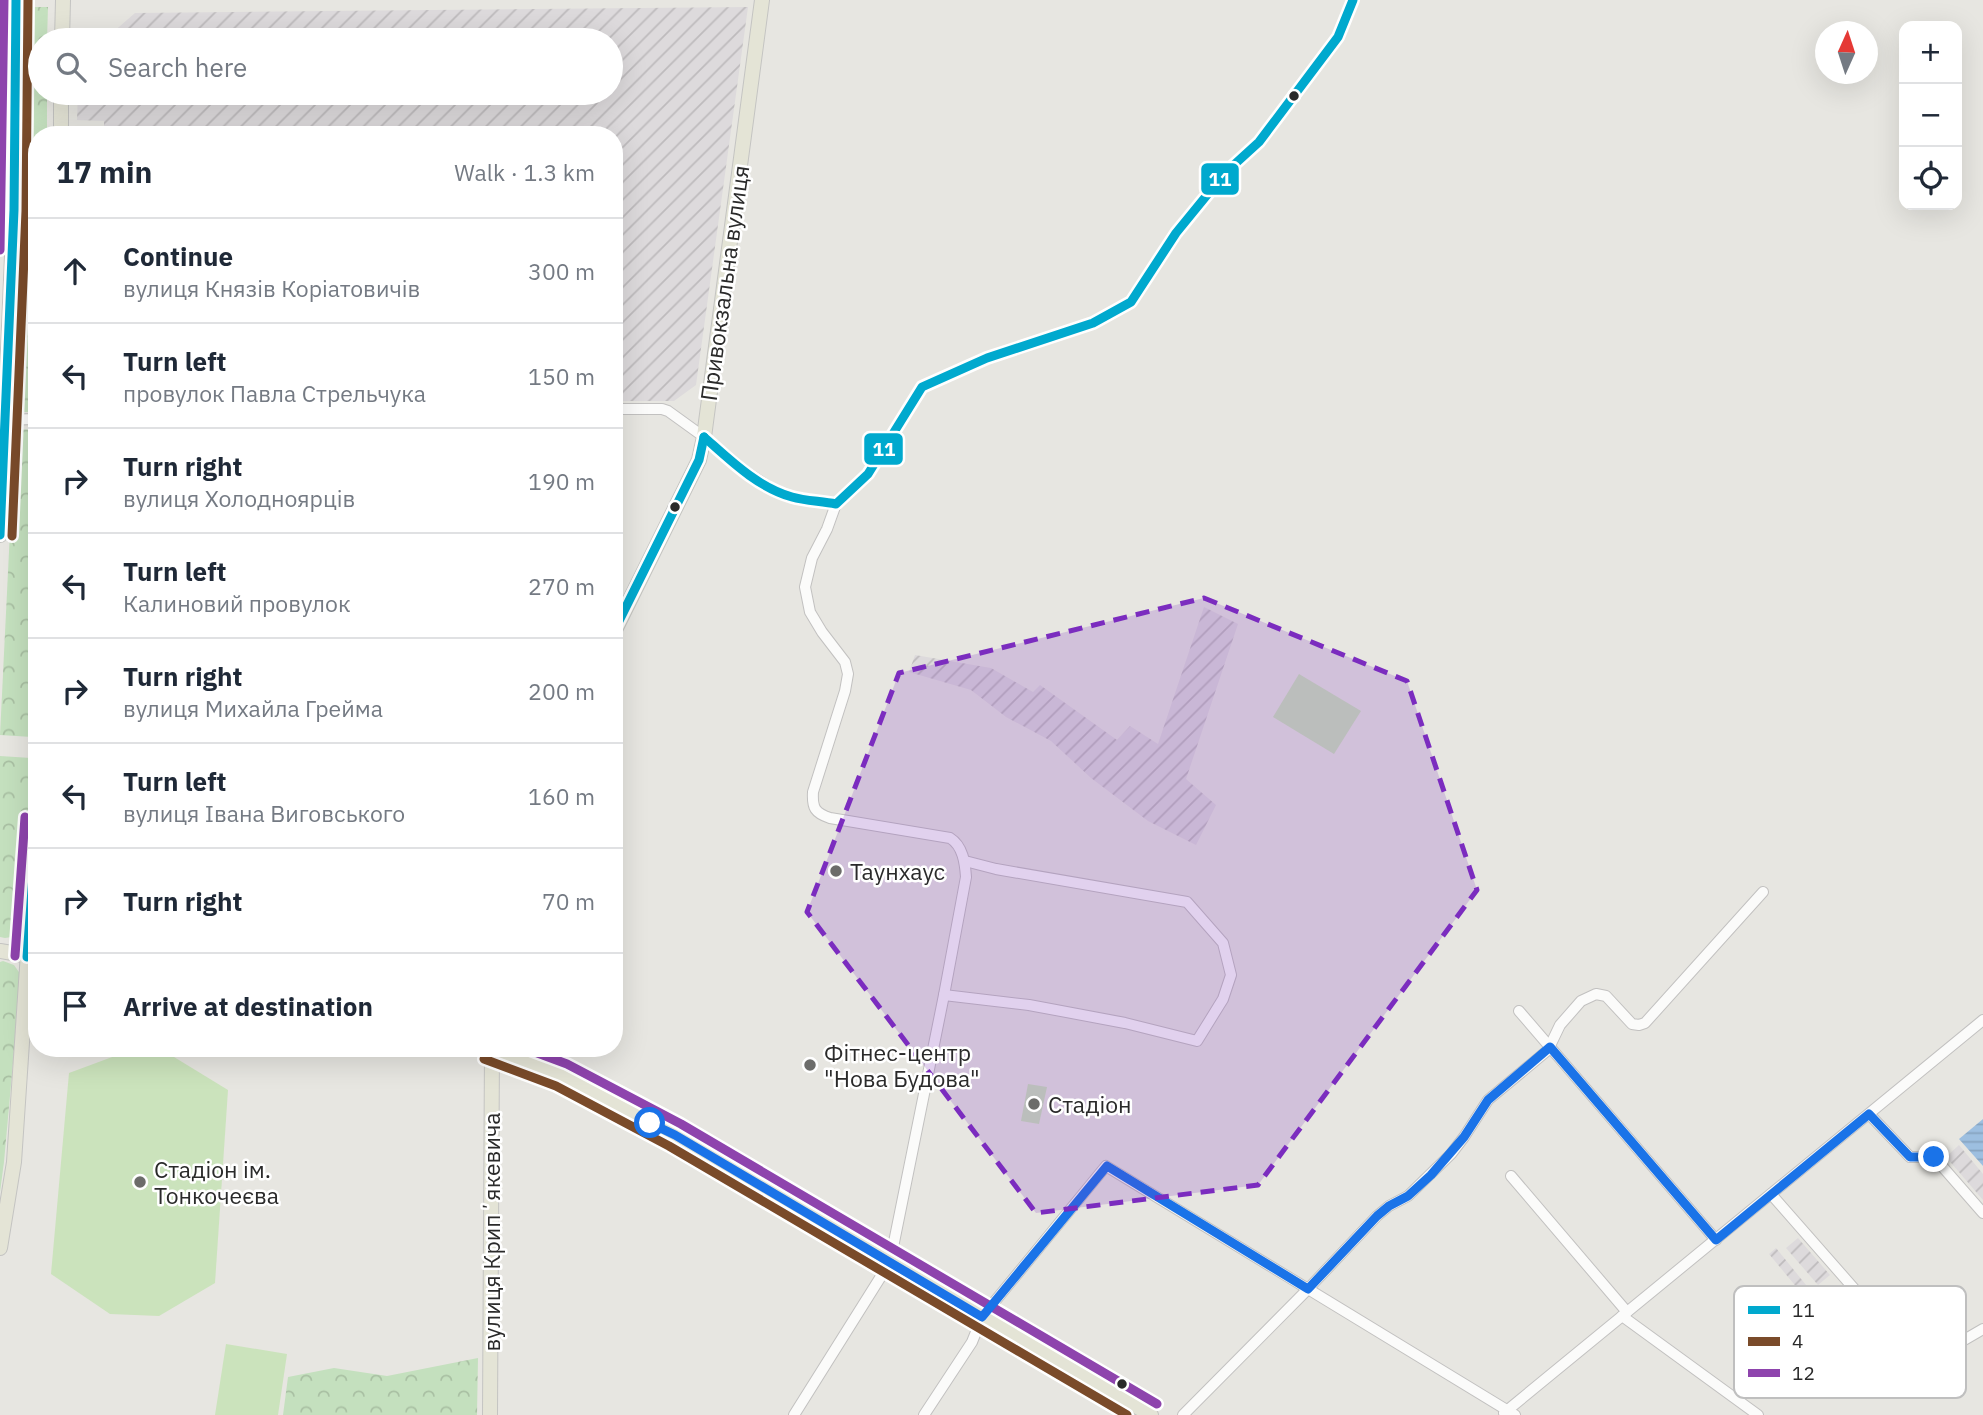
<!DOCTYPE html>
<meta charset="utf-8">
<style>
:root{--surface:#fff;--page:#f2f2f3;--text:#1f2937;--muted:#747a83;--line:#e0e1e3}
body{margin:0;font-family:"IBM Plex Sans",sans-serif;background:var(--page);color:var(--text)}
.controls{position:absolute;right:21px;top:21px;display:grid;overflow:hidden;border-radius:14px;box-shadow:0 7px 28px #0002}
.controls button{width:63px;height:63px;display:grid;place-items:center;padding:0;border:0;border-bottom:2px solid var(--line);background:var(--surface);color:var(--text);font:35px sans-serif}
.compass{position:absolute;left:1815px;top:21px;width:63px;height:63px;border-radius:50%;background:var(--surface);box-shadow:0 7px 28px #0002;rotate:3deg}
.stop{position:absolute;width:21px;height:21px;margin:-16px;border:5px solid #1a73e8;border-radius:50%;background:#fff}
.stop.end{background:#1a73e8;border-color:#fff;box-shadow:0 2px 7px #0008}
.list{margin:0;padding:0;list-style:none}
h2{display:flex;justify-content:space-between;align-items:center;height:91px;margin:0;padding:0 28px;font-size:30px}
h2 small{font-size:23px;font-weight:400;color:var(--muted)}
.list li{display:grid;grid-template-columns:46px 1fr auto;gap:21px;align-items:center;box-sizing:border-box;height:105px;padding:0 28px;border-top:2px solid var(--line)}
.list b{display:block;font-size:26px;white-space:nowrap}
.list p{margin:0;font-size:23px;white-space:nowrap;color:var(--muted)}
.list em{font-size:23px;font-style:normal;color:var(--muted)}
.icon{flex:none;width:38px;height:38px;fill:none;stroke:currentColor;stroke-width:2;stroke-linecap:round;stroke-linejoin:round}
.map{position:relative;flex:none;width:1983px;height:1415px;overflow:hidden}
.search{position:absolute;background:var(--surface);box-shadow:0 7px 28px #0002;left:28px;top:28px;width:595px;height:77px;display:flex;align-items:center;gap:18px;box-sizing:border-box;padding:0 24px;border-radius:38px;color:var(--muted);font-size:26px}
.panel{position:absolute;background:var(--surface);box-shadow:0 7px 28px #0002;left:28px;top:126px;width:595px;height:931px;border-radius:28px}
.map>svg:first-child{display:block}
.industrial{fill:url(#industrial-furrows)}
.park{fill:url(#park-crowns)}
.pitch{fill:#cbe3bc}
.water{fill:url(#water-rules)}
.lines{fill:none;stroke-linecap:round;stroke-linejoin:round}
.minor-casing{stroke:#c2c1c0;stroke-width:12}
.major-casing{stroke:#c4c4c2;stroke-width:16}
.minor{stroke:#fbfbfa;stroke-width:10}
.major{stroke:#e4e4d6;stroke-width:14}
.bus-1-casing{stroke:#fff;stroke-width:14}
.bus-2-casing{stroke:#fff;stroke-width:14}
.bus-3-casing{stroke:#fff;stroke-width:14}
.bus-1{stroke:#00a9ce;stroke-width:9}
.bus-2{stroke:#7a4b2a;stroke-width:9}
.bus-3{stroke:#8e44ad;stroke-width:9}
.route{stroke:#1a73e8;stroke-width:9}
.marked{fill:#7b2cbf;fill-opacity:0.2;stroke:#7b2cbf;stroke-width:5;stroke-dasharray:14 9;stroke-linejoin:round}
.bus-dot{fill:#2a2a2a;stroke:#fff;stroke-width:2.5}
.poi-dot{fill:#6c6c6a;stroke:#fff;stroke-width:2.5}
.labels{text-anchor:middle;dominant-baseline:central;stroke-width:5;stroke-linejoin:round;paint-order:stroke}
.street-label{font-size:23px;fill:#2a2a2a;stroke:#fff}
.poi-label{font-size:23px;fill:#2a2a2a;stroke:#fff;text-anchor:start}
.key{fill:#fff;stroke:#bfbfbf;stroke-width:2}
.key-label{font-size:19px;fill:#2a2a2a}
.line-badge{stroke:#fff;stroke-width:2.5}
.badge-label{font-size:19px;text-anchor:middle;font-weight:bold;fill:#fff}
</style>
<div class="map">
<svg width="1983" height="1415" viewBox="0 0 1983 1415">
<defs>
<pattern id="industrial-furrows" width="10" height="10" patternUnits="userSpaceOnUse" patternTransform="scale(1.75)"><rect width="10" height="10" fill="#dddadc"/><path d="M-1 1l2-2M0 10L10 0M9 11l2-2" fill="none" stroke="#bebbbd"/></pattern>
<pattern id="park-crowns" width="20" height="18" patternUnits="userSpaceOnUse" patternTransform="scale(1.75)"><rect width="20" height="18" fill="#c4e0be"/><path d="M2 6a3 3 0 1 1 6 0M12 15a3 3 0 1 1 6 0" fill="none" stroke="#a9c0a3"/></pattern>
<pattern id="water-rules" width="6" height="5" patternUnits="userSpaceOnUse" patternTransform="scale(1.75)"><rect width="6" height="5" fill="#9dbfe0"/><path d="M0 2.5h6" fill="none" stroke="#87a4c0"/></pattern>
</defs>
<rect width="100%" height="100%" fill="#e7e6e1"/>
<g class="industrial">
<path d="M 748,7 L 696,385 L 674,401 L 614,401 L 614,135 L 104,135 L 104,121 L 77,120 L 78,93 L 611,93 L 611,40 L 104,40 L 135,13 Z"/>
<path d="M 1204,607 L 1238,624 L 1186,779 L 1216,805 L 1196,845 L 1148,821 L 1091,778 L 1051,741 L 1006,717 L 971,690 L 909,672 L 915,655 L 991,668 L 1033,692 L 1040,685 L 1117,740 L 1130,726 L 1158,744 Z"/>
<path d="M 1959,1145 L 1983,1174 L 1983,1200 L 1946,1157 Z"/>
<path d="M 1798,1238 L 1830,1275 L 1818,1285 L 1786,1248 Z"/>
<path d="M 1776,1248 L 1815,1296 L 1808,1301 L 1769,1254 Z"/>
</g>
<g class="park">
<path d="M 24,7 L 48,7 L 47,40 L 40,40 L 40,93 L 47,93 L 47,135 L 37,135 L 37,412 L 17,412 Z"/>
<path d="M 15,429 L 37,430 L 37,632 L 32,737 L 0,735 Z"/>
<path d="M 0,756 L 31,758 L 24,928 L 18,936 L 5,938 L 0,937 Z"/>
<path d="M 3,961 L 14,965 L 21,975 L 4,1162 L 0,1192 L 0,962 Z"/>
<path d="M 478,1358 L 477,1415 L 283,1415 L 288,1377 L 334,1368 L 387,1376 Z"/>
</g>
<g class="pitch">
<path d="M 1299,674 L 1361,711 L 1334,754 L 1273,717 Z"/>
<path d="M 123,1053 L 174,1057 L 228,1090 L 215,1283 L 159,1316 L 110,1314 L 51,1274 L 69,1073 Z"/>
<path d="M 1028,1084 L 1047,1087 L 1039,1124 L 1021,1121 Z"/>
<path d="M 226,1344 L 287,1354 L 278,1415 L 215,1415 Z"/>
</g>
<path class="water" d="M 1983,1119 L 1983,1166 L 1959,1139 Z"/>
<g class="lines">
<defs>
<g id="minor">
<path d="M 614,409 L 662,409 L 668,411 L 704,437 L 746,472 L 777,492 L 791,497 L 836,504 L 868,474 L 922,387 L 987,358 L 1093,323 L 1131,302 L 1176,233 L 1225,173 L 1259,142 L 1338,37 L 1353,0"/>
<path d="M 0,420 L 37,419"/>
<path d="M 944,995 L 1029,1005 L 1125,1023 L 1197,1041 L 1223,999 L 1231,975 L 1223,943 L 1187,902 L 996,869 L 965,861"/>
<path d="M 1519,1011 L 1716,1240"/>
<path d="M 1869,1114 L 1910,1157 L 1934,1157 L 1983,1213"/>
<path d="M 1511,1176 L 1627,1312"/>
<path d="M 1771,1194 L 1921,1365 L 1983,1329"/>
<path d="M 1622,1316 L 1758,1415"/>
<path d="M 1504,1413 L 1983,1020"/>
<path d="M 794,1415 L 890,1262 L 944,995 L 966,877 C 965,863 963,846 950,838 L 830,818 C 815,813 812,808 813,792 L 845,691 L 848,674 L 845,662 L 822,632 L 810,612 L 805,587 L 812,558 L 827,529 L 836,504"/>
<path d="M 924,1415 L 972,1342 L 982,1317 L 1106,1166 L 1515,1415"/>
<path d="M 1183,1415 L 1308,1289 L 1377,1216 L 1389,1206 L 1408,1196 L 1451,1154 L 1464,1137 L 1488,1100 L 1548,1050 L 1560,1025 L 1581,1001 L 1596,994 L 1606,996 L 1632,1024 L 1639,1025 L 1645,1023 L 1763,892"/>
</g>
<g id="major">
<path d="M 62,40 L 63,0"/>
<path d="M 61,135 L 61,93"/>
<path d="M 0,535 L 14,210 L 16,0"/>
<path d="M 614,632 L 699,460 L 704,437 L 762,0"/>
<path d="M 0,951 L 35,957"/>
<path d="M 488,1048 L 561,1075 L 675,1135 L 1151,1415"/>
<path d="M 0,1248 L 14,1162 L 37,818"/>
<path d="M 490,1415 L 492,1048"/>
</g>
</defs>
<use href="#minor" class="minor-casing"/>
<use href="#major" class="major-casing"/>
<use href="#minor" class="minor"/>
<use href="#major" class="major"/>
<defs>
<g id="bus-1">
<path d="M 704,437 C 730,460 757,487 792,497 C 806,501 821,501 836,504 L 868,474 L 922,387 L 987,358 L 1093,323 L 1131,302 L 1176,233 L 1225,173 L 1259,142 L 1338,37 L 1353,0"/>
<path d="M 0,535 L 14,210 L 16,0"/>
<path d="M 614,631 L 699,460 L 704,437"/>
<path d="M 27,957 L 37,821"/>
</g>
<g id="bus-2">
<path d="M 12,536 L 26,211 L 28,0"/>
<path d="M 484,1059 L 556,1086 L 669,1146 L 1127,1415"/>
</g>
<g id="bus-3">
<path d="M 0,250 L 4,0"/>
<path d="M 15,956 L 25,817"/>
<path d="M 524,1048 L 567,1064 L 681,1124 L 1157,1404"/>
</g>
</defs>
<use href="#bus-1" class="bus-1-casing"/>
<use href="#bus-2" class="bus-2-casing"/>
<use href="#bus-3" class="bus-3-casing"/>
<use href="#bus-1" class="bus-1"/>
<use href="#bus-2" class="bus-2"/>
<use href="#bus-3" class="bus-3"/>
</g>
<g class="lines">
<path class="route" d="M 650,1123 L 675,1135 L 982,1317 L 1107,1166 L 1308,1289 L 1377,1216 L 1389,1206 L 1408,1196 L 1431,1175 L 1464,1137 L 1488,1100 L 1550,1047 L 1716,1240 L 1869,1114 L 1910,1157 L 1934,1157"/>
</g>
<path class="marked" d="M 1204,598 L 1407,681 L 1477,890 L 1258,1185 L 1036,1213 L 807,912 L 899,673 Z"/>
<g class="bus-dot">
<circle cx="1294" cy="96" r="6"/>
<circle cx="675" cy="507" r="6"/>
<circle cx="1122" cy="1384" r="6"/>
</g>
<g class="poi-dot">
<circle cx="836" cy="871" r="7"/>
<circle cx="810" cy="1065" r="7"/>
<circle cx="1034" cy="1104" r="7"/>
<circle cx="140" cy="1182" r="7"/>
</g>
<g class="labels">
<g class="street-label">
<text transform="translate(724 283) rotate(-82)">Привокзальна вулиця</text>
<text transform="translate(491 1232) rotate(-90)">вулиця Крипʼякевича</text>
</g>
<g class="poi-label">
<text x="850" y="871">Таунхаус</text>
<text x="824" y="1052">Фітнес-центр<tspan x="824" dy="26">"Нова Будова"</tspan></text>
<text x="1048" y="1104">Стадіон</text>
<text x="154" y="1169">Стадіон ім.<tspan x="154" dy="26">Тонкочеєва</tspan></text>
</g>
</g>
<rect x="1734" y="1286" width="232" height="112" rx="10" class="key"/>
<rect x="1748" y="1306" width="32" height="8" fill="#00a9ce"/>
<rect x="1748" y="1337" width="32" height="9" fill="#7a4b2a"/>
<rect x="1748" y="1369" width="32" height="8" fill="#8e44ad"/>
<g class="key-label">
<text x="1792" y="1317">11</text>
<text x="1792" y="1348">4</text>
<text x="1792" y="1380">12</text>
</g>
<g class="line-badge">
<rect x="1200" y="162" width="40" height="34" rx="7" fill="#00a9ce"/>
<rect x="863" y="432" width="41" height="34" rx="7" fill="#00a9ce"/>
</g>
<g class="badge-label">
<text x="1220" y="186">11</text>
<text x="884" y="456">11</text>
</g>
</svg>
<div class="controls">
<button>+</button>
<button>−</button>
<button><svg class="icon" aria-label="locate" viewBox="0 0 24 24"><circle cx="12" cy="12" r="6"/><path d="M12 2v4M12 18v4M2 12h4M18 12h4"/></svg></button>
</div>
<svg class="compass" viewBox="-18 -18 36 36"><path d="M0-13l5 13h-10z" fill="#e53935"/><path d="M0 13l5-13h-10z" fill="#747a83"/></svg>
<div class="stop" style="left:650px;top:1123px"></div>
<div class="stop end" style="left:1934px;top:1157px"></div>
<div class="search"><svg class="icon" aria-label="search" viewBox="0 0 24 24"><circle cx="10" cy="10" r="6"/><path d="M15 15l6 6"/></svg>Search here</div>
<section class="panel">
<h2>17 min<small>Walk · 1.3 km</small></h2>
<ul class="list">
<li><svg class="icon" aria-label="ahead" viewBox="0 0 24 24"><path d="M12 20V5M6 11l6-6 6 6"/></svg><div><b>Continue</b><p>вулиця Князів Коріатовичів</p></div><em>300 m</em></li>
<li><svg class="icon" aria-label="left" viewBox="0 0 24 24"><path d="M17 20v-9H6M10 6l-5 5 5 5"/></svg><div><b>Turn left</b><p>провулок Павла Стрельчука</p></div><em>150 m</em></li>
<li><svg class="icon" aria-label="right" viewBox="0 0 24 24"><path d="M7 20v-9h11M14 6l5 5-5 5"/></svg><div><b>Turn right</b><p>вулиця Холодноярців</p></div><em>190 m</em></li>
<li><svg class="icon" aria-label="left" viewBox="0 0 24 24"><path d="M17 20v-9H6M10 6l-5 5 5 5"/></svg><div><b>Turn left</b><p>Калиновий провулок</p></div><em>270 m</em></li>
<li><svg class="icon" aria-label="right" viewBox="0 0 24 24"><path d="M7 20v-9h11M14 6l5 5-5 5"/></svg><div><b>Turn right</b><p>вулиця Михайла Грейма</p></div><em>200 m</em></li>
<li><svg class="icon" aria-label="left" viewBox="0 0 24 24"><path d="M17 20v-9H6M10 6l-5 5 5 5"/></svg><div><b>Turn left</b><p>вулиця Івана Виговського</p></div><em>160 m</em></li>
<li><svg class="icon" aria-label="right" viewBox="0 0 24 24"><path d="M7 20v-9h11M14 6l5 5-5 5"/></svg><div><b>Turn right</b></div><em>70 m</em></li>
<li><svg class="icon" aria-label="arrive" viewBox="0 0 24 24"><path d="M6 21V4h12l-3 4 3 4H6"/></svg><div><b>Arrive at destination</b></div></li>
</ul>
</section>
</div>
